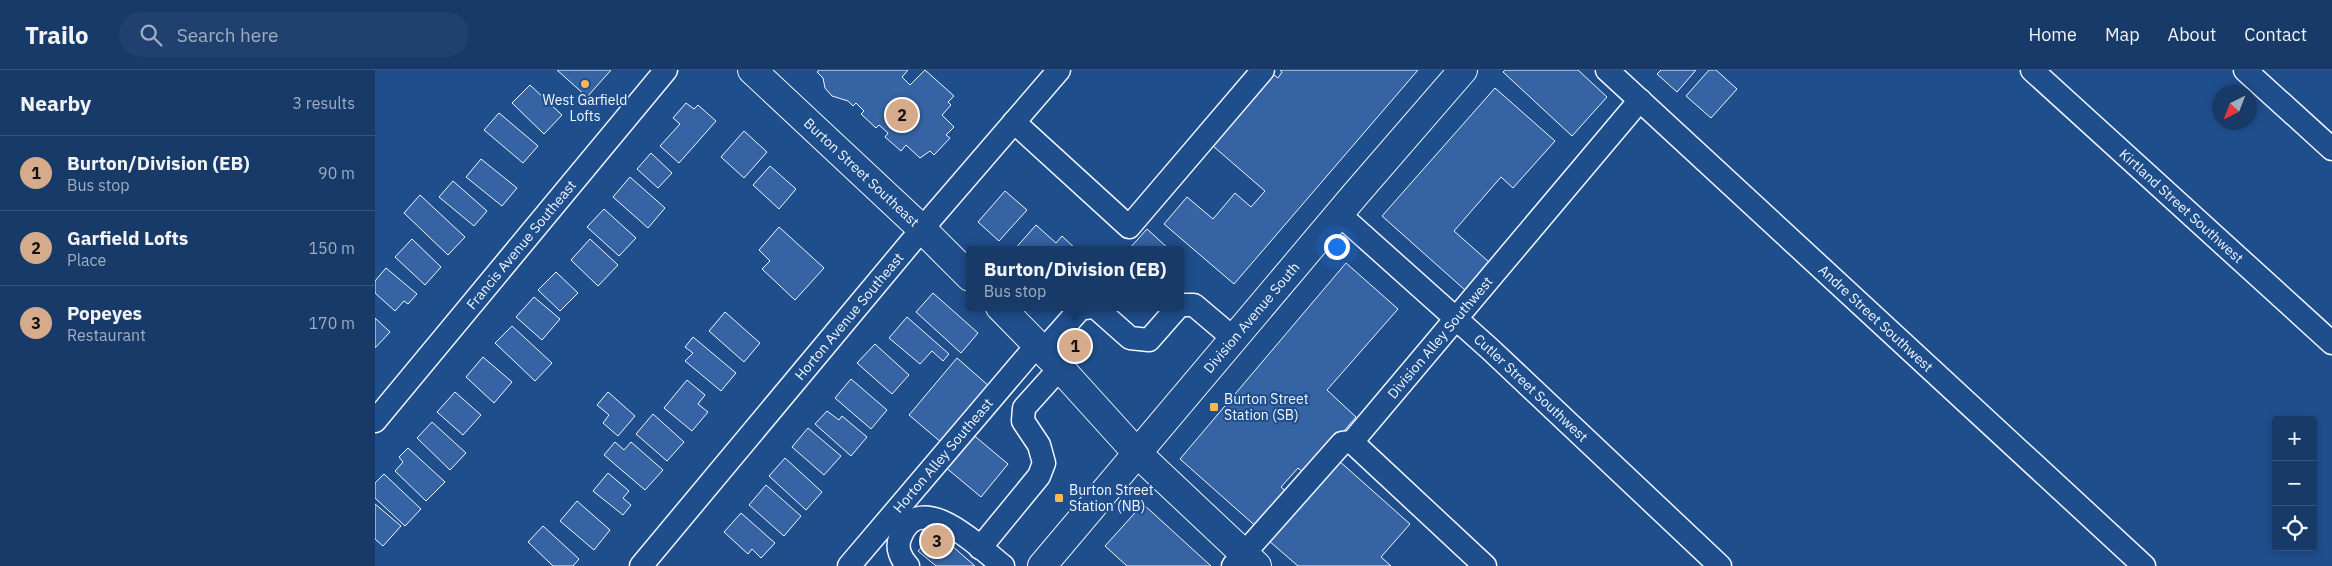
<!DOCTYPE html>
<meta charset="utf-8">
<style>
:root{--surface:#173a69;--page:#20416f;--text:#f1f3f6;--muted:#9eadc0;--line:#36547d;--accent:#d6ab8b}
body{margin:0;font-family:"IBM Plex Sans",sans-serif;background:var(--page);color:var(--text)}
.controls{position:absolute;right:15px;bottom:15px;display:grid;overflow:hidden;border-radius:5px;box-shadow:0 2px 8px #0003}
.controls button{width:45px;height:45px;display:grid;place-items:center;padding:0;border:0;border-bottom:1px solid var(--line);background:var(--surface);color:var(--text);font:25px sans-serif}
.compass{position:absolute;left:1837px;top:15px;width:45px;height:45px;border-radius:50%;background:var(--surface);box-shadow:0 2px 8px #0003;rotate:222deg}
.you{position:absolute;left:961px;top:176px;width:18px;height:18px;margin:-12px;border:4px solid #fff;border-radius:50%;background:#1a73e8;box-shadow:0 0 0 8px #1a73e833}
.badge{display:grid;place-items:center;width:32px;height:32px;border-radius:50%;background:var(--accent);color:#111;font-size:16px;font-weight:700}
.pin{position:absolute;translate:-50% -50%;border:2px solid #fff;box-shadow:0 1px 5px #0006}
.popup{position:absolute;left:591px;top:176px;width:218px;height:65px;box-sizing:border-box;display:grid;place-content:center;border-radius:5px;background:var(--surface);filter:drop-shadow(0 1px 4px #0005);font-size:16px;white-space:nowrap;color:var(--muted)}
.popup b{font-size:19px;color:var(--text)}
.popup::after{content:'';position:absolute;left:50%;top:100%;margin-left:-10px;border:10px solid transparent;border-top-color:var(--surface)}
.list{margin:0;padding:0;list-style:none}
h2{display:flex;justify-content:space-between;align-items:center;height:65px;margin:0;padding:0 20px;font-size:21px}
h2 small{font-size:16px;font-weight:400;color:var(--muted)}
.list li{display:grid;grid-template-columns:32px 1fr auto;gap:15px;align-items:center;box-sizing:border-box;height:75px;padding:0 20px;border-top:1px solid var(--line)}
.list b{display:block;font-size:19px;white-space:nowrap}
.list p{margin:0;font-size:16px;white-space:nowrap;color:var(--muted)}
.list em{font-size:16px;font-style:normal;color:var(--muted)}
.icon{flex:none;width:28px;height:28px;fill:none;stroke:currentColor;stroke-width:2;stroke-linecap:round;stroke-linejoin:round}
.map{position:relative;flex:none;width:1957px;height:496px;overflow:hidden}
header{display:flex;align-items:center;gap:30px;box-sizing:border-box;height:70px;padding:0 25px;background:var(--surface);border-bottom:1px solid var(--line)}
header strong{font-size:24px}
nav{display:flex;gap:28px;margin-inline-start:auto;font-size:18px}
.search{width:350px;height:45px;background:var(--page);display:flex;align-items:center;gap:12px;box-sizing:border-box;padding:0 18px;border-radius:28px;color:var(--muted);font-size:19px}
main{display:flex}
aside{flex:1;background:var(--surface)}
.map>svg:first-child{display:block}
.building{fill:#3563a3;stroke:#f2f6ff}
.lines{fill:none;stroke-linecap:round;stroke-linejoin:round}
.minor-casing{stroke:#f2f6ff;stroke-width:25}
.major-casing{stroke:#f2f6ff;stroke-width:30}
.minor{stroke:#1f4e8c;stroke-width:22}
.major{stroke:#1f4e8c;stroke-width:28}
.poi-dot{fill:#ffb74d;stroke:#1f4e8c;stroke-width:2}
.labels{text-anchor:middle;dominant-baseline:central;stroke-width:4;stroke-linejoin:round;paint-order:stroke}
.poi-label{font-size:14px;fill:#f2f6ff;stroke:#1f4e8c;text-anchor:start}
.street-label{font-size:14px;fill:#f2f6ff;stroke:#1f4e8c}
</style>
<header>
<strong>Trailo</strong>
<div class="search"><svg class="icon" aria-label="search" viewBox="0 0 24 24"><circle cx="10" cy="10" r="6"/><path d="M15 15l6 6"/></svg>Search here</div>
<nav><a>Home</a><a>Map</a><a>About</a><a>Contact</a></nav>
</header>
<main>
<aside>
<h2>Nearby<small>3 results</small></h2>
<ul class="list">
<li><span class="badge">1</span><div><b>Burton/Division (EB)</b><p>Bus stop</p></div><em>90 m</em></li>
<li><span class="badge">2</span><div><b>Garfield Lofts</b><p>Place</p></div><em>150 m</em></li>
<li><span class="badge">3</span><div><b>Popeyes</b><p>Restaurant</p></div><em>170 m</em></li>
</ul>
</aside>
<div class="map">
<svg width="1957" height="496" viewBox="0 0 1957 496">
<rect width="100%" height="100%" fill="#1f4e8c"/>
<g class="building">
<path d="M 182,0 L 236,0 L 212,27 Z"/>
<path d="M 444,0 L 533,0 L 527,7 L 535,15 L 550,0 L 579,26 L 573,32 L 576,35 L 567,45 L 579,57 L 571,65 L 575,68 L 559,85 L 555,81 L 545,88 L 531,75 L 526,81 L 510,67 L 513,63 L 504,55 L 501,58 L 486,44 L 489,41 L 481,33 L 478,36 L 473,31 L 457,26 L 450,18 L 448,8 L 442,2 Z"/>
<path d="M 905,0 L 1043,0 L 859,214 L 789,154 L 812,127 L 838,149 L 860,123 L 876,137 L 890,121 L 838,76 L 899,5 L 903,8 L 907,2 Z"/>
<path d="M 1130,0 L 1203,0 L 1232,27 L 1197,66 L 1128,2 Z"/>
<path d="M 1286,0 L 1321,0 L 1302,22 L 1282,4 Z"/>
<path d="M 1334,0 L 1341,0 L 1362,19 L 1336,48 L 1311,26 Z"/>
<path d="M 155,15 L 187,45 L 169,64 L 137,33 Z"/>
<path d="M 1120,18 L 1180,71 L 1138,118 L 1126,107 L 1079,161 L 1114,192 L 1090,220 L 1007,146 Z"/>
<path d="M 311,33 L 319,39 L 323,35 L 341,51 L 304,93 L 285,76 L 305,54 L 298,48 Z"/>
<path d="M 124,43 L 163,76 L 148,93 L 109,60 Z"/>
<path d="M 369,61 L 392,82 L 369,108 L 346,87 Z"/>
<path d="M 276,83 L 297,103 L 283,118 L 262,99 Z"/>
<path d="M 106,89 L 142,118 L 127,136 L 91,107 Z"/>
<path d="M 395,96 L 421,119 L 404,139 L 378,115 Z"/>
<path d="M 255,107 L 290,138 L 273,158 L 238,127 Z"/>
<path d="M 78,111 L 112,141 L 99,156 L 64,127 Z"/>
<path d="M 630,121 L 652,140 L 624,171 L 603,152 Z"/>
<path d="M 45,125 L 90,167 L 73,185 L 29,143 Z"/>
<path d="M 229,139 L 261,168 L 244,186 L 212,157 Z"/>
<path d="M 661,155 L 681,173 L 687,166 L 702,180 L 639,180 Z"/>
<path d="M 404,157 L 449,198 L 420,230 L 387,199 L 395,191 L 384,180 Z"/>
<path d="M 772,159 L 795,180 L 753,180 Z"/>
<path d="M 37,169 L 66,197 L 50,215 L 20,187 Z"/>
<path d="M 215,169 L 243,195 L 223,216 L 196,190 Z"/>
<path d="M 971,193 L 1023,239 L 952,320 L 981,347 L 931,405 L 923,398 L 906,417 L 915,425 L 885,460 L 805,389 Z"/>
<path d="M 11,198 L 42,224 L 33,234 L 29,231 L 20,241 L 0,223 L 0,211 Z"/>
<path d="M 181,202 L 203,223 L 185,241 L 163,220 Z"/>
<path d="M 558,223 L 603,263 L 586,283 L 541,242 Z"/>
<path d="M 159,227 L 185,249 L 167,270 L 141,247 Z"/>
<path d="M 350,242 L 385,273 L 369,292 L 334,261 Z"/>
<path d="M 532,247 L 574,284 L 568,291 L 557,281 L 545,294 L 514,268 Z"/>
<path d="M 0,248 L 15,262 L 0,278 Z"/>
<path d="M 137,256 L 177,293 L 160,311 L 120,273 Z"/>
<path d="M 318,267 L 361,303 L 346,321 L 310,291 L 318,283 L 310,277 Z"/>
<path d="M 500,274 L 534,305 L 517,324 L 482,293 Z"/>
<path d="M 108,287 L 137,312 L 119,333 L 91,307 Z"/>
<path d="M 582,288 L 615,317 L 567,373 L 534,345 Z"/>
<path d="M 476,309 L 512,340 L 496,359 L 460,328 Z"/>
<path d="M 312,310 L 330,325 L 323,334 L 333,342 L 317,361 L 289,338 Z"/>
<path d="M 80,322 L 106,345 L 88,365 L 62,342 Z"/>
<path d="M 233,322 L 260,346 L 243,366 L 228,353 L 234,345 L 222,335 Z"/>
<path d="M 452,341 L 464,350 L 467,346 L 492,367 L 476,386 L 440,354 Z"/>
<path d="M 278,344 L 309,372 L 292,391 L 261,364 Z"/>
<path d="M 57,352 L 91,383 L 75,400 L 42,368 Z"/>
<path d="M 433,358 L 466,386 L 449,405 L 417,377 Z"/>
<path d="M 596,363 L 633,394 L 606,427 L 569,396 Z"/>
<path d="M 240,372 L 249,380 L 256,372 L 288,400 L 270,420 L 229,385 Z"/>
<path d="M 33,378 L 70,412 L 51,431 L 20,401 L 28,392 L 24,387 Z"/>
<path d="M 410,388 L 447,422 L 431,440 L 394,406 Z"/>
<path d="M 963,390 L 1035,454 L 1006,487 L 1016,496 L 923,496 L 893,470 Z"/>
<path d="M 233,403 L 254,421 L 248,428 L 256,435 L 248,445 L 218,421 Z"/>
<path d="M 9,404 L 46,439 L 30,456 L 0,428 L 0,413 Z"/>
<path d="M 391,415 L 426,446 L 409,466 L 374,435 Z"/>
<path d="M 202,431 L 235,460 L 219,480 L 185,451 Z"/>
<path d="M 0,434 L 26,456 L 8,476 L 0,469 Z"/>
<path d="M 768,434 L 836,496 L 752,496 L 730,476 Z"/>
<path d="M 366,443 L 400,473 L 386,488 L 377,479 L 373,484 L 349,462 Z"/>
<path d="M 168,456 L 204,489 L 198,496 L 178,496 L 153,472 Z"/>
<path d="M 560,461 L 600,496 L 561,496 L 543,481 Z"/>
</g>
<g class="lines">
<defs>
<g id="minor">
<path id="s1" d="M 1232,0 L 1769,496"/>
<path id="s2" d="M 1657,0 L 1957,273"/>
<path d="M 1870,0 L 1957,79"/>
<path d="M 639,52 L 754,157 L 888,0"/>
<path id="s3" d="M 964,144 L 1116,280 L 1345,496"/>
<path d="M 805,235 L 819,235 L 858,268"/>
<path d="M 720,237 L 755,268 L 774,270 L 803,237"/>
<path d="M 668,281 L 705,239 L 718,237"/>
<path id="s4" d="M 0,351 L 291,0"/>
<path d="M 977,372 L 1110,496"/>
<path d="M 605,478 L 664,406 L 669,393 L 664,375 L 648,351 L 649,338 L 685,298"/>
<path id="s5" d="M 266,496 L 547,159 L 684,0"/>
<path id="s6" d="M 474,496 L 662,275"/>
<path d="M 533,496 C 526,489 521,478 525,468 C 544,415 606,479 628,496"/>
<path id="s7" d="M 858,496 L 967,373 L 977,372 L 1265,30"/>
</g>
<g id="major">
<path id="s8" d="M 377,0 L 547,159 L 595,207"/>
<path d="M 625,237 L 685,298 L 762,383 L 882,496"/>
<path id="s9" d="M 667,496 L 979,126 L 1088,0"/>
</g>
</defs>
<use href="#minor" class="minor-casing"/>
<use href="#major" class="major-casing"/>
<use href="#minor" class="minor"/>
<use href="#major" class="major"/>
</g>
<g class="poi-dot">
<circle cx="210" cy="14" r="5"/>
<rect x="834" y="332" width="10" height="10" rx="2.5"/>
<rect x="679" y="423" width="10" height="10" rx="2.5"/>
</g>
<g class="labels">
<g class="poi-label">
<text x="210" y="30" text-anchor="middle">West Garfield<tspan x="210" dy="16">Lofts</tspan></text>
<text x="849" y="329">Burton Street<tspan x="849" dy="16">Station (SB)</tspan></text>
<text x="694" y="420">Burton Street<tspan x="694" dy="16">Station (NB)</tspan></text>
</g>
<g class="street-label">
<text stroke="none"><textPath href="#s8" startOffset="150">Burton Street Southeast</textPath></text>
<text stroke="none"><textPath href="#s2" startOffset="202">Kirtland Street Southwest</textPath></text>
<text stroke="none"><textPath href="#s4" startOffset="229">Francis Avenue Southeast</textPath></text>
<text stroke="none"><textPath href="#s5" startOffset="325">Horton Avenue Southeast</textPath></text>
<text stroke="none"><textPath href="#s9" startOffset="325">Division Avenue South</textPath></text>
<text stroke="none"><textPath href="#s1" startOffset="366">Andre Street Southwest</textPath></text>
<text stroke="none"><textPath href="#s7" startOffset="311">Division Alley Southwest</textPath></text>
<text stroke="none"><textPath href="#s3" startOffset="259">Cutler Street Southwest</textPath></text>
<text stroke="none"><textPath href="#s6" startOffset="145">Horton Alley Southeast</textPath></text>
</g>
</g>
</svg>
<div class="controls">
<button>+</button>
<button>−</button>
<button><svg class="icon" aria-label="locate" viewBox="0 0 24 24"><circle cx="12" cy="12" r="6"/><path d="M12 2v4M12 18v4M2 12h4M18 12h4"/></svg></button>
</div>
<svg class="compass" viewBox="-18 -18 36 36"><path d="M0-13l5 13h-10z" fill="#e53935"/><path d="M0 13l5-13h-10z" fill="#9eadc0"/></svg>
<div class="you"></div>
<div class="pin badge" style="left:700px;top:276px">1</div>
<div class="popup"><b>Burton/Division (EB)</b>Bus stop</div>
<div class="pin badge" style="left:527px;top:45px">2</div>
<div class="pin badge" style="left:562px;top:471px">3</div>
</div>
</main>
